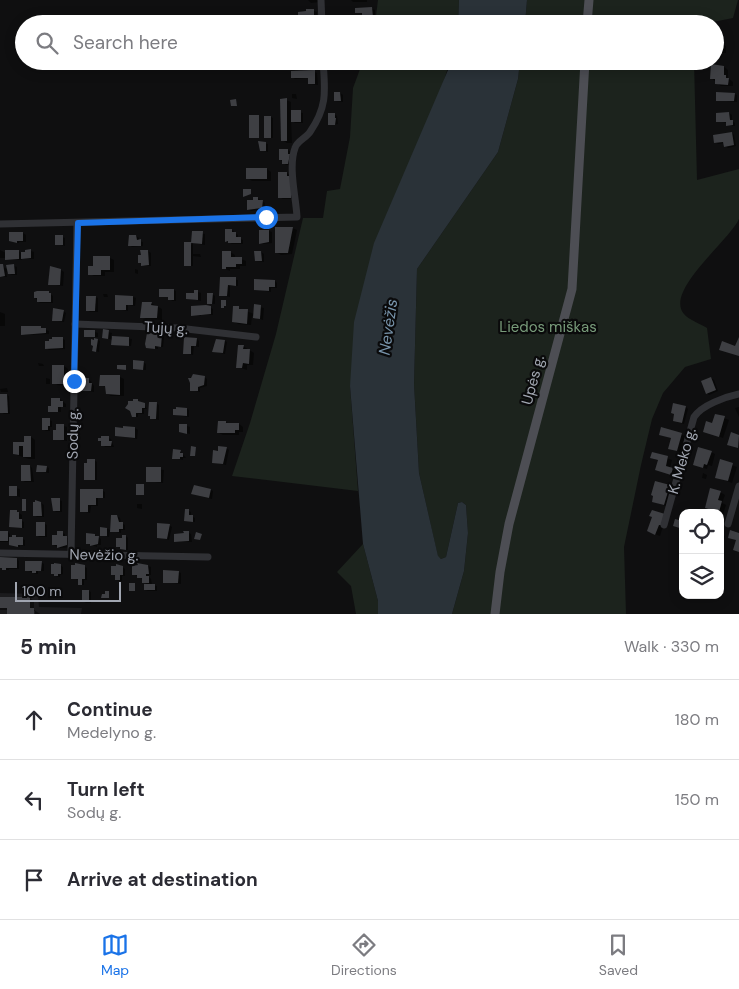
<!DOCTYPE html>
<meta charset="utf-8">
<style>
:root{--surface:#fff;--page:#f2f2f3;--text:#2b2b33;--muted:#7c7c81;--line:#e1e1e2;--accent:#1a73e8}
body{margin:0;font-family:"DM Sans",sans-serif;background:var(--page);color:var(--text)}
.controls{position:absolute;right:15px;bottom:15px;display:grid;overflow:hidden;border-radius:10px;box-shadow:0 2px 12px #0003}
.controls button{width:45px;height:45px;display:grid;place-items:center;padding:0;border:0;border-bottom:1px solid var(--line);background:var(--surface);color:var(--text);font:25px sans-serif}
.scale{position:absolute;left:15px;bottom:12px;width:106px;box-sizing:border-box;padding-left:5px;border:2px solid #a1a6b1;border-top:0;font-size:14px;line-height:18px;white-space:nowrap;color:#a1a6b1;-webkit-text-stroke:4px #0a0a0b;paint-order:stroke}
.stop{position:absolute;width:15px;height:15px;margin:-11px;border:4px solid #1a73e8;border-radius:50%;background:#fff}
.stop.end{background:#1a73e8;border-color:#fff;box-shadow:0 1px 5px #0008}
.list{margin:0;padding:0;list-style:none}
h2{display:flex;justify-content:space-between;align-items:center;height:65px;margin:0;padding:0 20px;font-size:21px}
h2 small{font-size:16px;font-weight:400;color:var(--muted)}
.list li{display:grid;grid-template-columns:32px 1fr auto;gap:15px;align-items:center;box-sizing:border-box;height:80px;padding:0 20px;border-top:1px solid var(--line)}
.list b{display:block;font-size:19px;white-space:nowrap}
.list p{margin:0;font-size:16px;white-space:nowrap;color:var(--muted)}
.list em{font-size:16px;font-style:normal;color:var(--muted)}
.icon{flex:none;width:28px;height:28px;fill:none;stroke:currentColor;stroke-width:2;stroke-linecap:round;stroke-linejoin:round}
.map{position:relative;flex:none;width:739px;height:614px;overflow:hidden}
.search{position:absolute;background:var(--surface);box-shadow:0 2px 12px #0003;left:15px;right:15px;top:15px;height:55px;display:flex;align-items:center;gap:12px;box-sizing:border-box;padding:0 18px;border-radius:28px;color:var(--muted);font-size:19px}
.sheet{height:305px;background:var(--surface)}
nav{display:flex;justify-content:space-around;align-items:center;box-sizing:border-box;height:70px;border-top:1px solid var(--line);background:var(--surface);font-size:14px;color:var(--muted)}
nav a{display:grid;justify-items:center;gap:2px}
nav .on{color:var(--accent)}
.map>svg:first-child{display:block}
.built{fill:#1b1b1d}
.green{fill:#1c231d}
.water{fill:#2a3238}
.shadow{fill:#0007}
.building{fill:#3e3f43}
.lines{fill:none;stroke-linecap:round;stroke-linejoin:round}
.minor{stroke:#303135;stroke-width:7}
.major{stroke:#4d4e54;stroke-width:9}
.route{stroke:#1a73e8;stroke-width:6}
.labels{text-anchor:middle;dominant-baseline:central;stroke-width:4.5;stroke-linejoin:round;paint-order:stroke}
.park-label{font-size:15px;fill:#789b7a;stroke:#0a0a0b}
.street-label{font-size:15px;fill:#a1a6b1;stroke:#0a0a0b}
.water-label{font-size:16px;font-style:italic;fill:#7894ab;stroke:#0a0a0b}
</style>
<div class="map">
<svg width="739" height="614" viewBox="0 0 739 614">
<rect width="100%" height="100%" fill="#0f0f10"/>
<path class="built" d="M 0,593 L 38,594 L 39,607 L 82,608 L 81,614 L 0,614 Z"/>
<g class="green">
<path d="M 378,0 L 459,0 L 458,24 L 375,24 Z"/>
<path d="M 527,0 L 738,0 L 733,18 L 703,24 L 525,24 Z"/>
<path d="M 363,61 L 450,61 L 350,386 L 358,491 L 232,476 L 250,423 L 276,334 L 303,218 L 323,218 L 327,191 L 340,189 L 350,137 L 353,88 Z"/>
<path d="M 520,61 L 694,61 L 697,180 L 739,169 C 739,179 739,211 739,219 C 730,240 664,291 684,314 C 689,320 701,324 707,328 L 711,359 L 685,367 L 663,393 L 652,419 L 641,465 L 624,547 L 626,614 L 452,614 L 464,571 L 468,533 L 466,505 L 462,502 L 458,503 L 446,557 L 441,559 L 438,557 L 419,473 L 414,384 L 417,269 L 498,152 L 518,79 Z"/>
<path d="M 363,544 L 378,601 L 378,614 L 356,614 L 351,586 L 337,572 Z"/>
</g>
<g class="water">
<path d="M 459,0 L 527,0 L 525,24 L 458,24 Z"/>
<path d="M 450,61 L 520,61 L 518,79 L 498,152 L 417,269 L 414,384 L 419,473 L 438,556 L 441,559 L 446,557 L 458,503 L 462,502 L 466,505 L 468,533 L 464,571 L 452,614 L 378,614 L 378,601 L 363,544 L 350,386 L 354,322 L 374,243 L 448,70 Z"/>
</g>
<g class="shadow">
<path d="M 308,0 L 319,0 L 319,2 L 311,3 Z"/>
<path d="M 351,0 L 367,0 L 367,2 L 353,2 Z"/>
<path d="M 372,9 L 375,10 L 375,18 L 366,19 L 363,17 L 363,14 L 356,12 Z"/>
<path d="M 314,11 L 317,12 L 317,18 L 314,18 L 314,23 L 302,23 L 299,21 Z"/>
<path d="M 715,43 L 722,44 L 726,46 L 726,53 L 722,53 L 721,58 L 715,57 Z"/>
<path d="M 289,61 L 299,61 L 299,67 L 289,66 Z"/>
<path d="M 724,67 L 728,70 L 728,78 L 733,82 L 733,86 L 721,86 L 711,78 Z"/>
<path d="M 315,72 L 317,73 L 318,85 L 309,84 L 309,78 L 295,79 L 292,77 Z"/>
<path d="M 340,93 L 343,95 L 343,102 L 335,101 Z"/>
<path d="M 292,94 L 296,94 L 297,99 L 292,98 Z"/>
<path d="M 734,94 L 737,95 L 737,102 L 717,100 Z"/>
<path d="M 286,100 L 291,102 L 291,111 L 303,113 L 303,123 L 295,123 L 291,120 L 292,143 L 287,143 L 282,140 Z"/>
<path d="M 729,113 L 732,115 L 732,121 L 735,123 L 735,126 L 730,126 L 727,125 L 727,123 L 718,121 Z"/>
<path d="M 334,114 L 337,116 L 338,124 L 332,125 L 329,124 Z"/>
<path d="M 271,117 L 273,118 L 273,138 L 268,138 L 265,137 Z"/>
<path d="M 732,133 L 734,135 L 736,146 L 728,148 L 725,146 L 725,143 L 718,144 L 715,142 Z"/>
<path d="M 259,143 L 268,144 L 268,152 L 261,150 Z"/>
<path d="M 288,150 L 291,152 L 291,165 L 286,165 L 280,159 Z"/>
<path d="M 267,169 L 271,172 L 271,181 L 252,181 L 248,178 Z"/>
<path d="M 279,173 L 287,173 L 292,176 L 295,199 L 283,199 L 279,197 Z"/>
<path d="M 254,198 L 258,198 L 265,203 L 265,209 L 251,211 L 248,209 L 254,202 Z"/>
<path d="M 292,228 L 297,230 L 292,254 L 281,255 L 276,252 Z"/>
<path d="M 232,230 L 238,235 L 238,238 L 243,240 L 243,244 L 232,244 L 226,241 Z"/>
<path d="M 269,231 L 272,232 L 272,243 L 263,244 L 260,243 Z"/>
<path d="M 193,232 L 205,234 L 205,245 L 193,243 L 193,254 L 200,254 L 201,257 L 193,256 L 193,266 L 188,266 L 185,265 L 190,243 L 192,245 Z"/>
<path d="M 10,233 L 23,233 L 26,235 L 26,242 L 19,242 L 19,243 L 13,242 L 10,240 Z"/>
<path d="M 136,236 L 139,238 L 139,241 L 143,242 L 143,246 L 132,247 L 129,245 Z"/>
<path d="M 62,237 L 65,238 L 65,246 L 56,244 Z"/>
<path d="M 0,250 L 6,253 L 19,251 L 22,254 L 31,251 L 34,252 L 34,259 L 24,259 L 22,258 L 22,260 L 9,260 L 7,258 L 0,258 Z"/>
<path d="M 148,251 L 151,253 L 151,266 L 145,266 L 139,262 Z"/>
<path d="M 230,252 L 235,255 L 235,259 L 241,259 L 246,261 L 246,266 L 240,266 L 240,269 L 230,269 L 230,271 L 223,268 Z"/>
<path d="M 261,252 L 264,254 L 264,262 L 256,261 L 256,253 Z"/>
<path d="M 110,258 L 114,260 L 114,272 L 105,272 L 105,276 L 94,276 L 90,274 Z"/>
<path d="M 0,266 L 8,269 L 14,266 L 17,267 L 17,275 L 12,275 L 6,272 L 7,277 L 0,277 Z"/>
<path d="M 135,269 L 138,270 L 138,274 L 135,273 Z"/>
<path d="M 61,270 L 64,272 L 63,286 L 49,284 Z"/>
<path d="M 222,278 L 238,280 L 238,286 L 230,286 L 230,297 L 221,295 Z"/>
<path d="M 275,281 L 277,283 L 277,288 L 271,288 L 271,292 L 255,289 Z"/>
<path d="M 174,290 L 176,291 L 176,301 L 172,301 L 169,297 L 160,296 Z"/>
<path d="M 195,291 L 201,293 L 201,301 L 187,298 L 195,294 Z"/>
<path d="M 48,292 L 53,296 L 53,303 L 40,303 L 35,298 Z"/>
<path d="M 103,294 L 107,294 L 108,297 L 104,297 Z"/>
<path d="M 212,294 L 215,296 L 215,304 L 208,303 Z"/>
<path d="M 95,297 L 98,298 L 98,312 L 90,312 L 87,310 Z"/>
<path d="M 133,297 L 136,298 L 135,306 L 128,305 L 128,311 L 116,309 Z"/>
<path d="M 151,303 L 162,309 L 162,320 L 146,319 L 141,317 Z"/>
<path d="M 255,306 L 264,308 L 263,320 L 252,316 L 251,325 L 238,324 L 234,321 L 238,308 L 254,314 Z"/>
<path d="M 211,308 L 213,309 L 213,315 L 201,315 L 201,316 L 192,315 Z"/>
<path d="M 62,310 L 66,313 L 64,322 L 53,320 Z"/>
<path d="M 0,312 L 5,314 L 5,326 L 0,326 Z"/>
<path d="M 41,328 L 49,331 L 49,334 L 25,335 L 23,334 Z"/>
<path d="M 104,331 L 112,333 L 111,337 L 132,339 L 131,346 L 112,344 L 113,340 L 103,337 Z"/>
<path d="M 85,332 L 95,332 L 98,333 L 98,337 L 88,337 L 85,336 Z"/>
<path d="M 161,335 L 164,337 L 163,347 L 158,347 L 158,349 L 147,347 Z"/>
<path d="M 95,338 L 100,341 L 99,352 L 93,350 Z"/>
<path d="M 63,339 L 65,340 L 65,349 L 49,350 L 46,348 L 50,343 Z"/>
<path d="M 197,339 L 199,341 L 199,347 L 194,346 L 193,355 L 184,353 Z"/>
<path d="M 225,341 L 227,342 L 225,354 L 214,351 Z"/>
<path d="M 243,346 L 254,353 L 253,365 L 247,365 L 247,370 L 238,367 Z"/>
<path d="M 143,362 L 146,364 L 146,370 L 134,368 Z"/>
<path d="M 38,363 L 43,364 L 44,366 L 39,366 Z"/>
<path d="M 54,366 L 64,366 L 68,369 L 68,386 L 58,385 L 53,383 Z"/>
<path d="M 120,377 L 124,379 L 124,396 L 111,396 L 107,394 L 106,387 L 101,385 Z"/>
<path d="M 191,377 L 204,377 L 207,379 L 207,386 L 200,388 L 200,392 L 191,390 L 191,383 L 189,380 Z"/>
<path d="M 46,378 L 50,379 L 50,384 L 46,384 Z"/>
<path d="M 711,378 L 714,380 L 718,391 L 709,395 L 707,393 Z"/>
<path d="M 89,379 L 94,386 L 94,392 L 82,390 Z"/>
<path d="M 0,389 L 7,388 L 8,392 L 1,392 Z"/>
<path d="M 7,395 L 9,396 L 10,414 L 4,414 L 1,412 Z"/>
<path d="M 60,399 L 66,404 L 66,407 L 61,407 L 61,412 L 49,411 Z"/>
<path d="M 137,400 L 144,404 L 147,409 L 144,409 L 144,414 L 138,414 L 138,417 L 136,417 L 133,416 L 130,402 Z"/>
<path d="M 156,403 L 159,405 L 159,420 L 152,419 Z"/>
<path d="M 686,407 L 688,409 L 684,424 L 677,422 Z"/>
<path d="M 739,407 L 739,417 L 735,408 Z"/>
<path d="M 187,409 L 189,410 L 189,417 L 174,415 Z"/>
<path d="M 724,418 L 729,420 L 723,438 L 705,431 Z"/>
<path d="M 49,420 L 52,421 L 52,427 L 50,427 L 50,431 L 46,431 L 43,429 Z"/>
<path d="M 226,422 L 229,424 L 239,424 L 243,427 L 243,432 L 239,432 L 239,435 L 223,435 L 219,433 Z"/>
<path d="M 64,426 L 67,427 L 67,441 L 54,439 Z"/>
<path d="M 187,426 L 190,427 L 190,434 L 183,432 Z"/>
<path d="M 135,428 L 138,430 L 137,439 L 116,435 L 117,429 Z"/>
<path d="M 661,434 L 681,434 L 686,437 L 681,453 L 670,448 L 673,439 Z"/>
<path d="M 25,437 L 31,437 L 35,440 L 35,459 L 29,459 L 14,454 L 14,443 L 25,444 Z"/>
<path d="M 108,438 L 111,439 L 114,447 L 105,447 L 100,441 Z"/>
<path d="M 226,448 L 229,450 L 226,465 L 213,462 L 219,452 Z"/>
<path d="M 180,451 L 186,458 L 183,458 L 183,460 L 174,458 Z"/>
<path d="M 711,452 L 715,454 L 712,466 L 708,465 L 707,469 L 695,465 Z"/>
<path d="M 653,453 L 672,460 L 670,468 L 677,471 L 675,476 L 656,469 L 659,461 L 652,458 Z"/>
<path d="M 94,460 L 97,462 L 97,480 L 88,480 L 85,479 Z"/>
<path d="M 721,461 L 737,467 L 732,483 L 716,477 Z"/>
<path d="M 30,466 L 32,468 L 34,482 L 25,482 L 22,480 Z"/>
<path d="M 46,467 L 49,468 L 49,473 L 38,471 Z"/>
<path d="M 148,468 L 164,470 L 163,483 L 147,481 Z"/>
<path d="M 703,473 L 707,475 L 706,479 L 702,478 Z"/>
<path d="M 669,486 L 673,489 L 668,507 L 653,501 Z"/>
<path d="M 11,487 L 20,489 L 20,497 L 11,495 Z"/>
<path d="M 211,490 L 213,491 L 212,499 L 193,494 Z"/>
<path d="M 103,491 L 105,492 L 105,498 L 98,498 L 98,506 L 91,506 L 90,513 L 81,511 Z"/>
<path d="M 720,492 L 725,495 L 722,503 L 726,505 L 723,514 L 706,508 Z"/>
<path d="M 59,500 L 62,501 L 62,512 L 56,512 L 54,510 Z"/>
<path d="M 41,503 L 44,505 L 44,517 L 37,517 L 34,515 Z"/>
<path d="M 137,504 L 142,504 L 142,509 L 137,508 Z"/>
<path d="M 16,511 L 22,515 L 22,521 L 24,522 L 24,528 L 11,527 Z"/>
<path d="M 189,511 L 191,512 L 191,516 L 195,518 L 195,522 L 185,520 Z"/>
<path d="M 117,516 L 120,518 L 121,523 L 125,525 L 125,530 L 121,530 L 121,533 L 112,531 Z"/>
<path d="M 653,517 L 663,526 L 660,536 L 652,533 Z"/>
<path d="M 45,524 L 47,525 L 47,537 L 39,537 L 37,535 Z"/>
<path d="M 169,525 L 172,527 L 169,540 L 159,537 Z"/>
<path d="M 107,529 L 110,530 L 109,537 L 101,535 Z"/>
<path d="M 8,532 L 10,534 L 10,538 L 15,536 L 25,540 L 25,546 L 20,545 L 20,547 L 13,545 L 10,542 L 0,542 L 0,533 Z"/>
<path d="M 62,533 L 65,534 L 65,537 L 70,539 L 70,547 L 61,548 L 53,545 Z"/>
<path d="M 189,533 L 191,534 L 192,542 L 178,542 L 175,541 Z"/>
<path d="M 87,534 L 95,535 L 101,539 L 101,545 L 97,545 L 97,547 L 87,543 Z"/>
<path d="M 720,534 L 725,536 L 721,550 L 720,550 Z"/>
<path d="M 126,536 L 128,538 L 128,550 L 124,550 L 117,546 Z"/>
<path d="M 0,559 L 17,559 L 19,561 L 19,569 L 9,569 L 9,570 L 6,570 L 0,567 Z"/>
<path d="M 41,562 L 44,564 L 44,571 L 38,571 L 38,574 L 36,574 L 26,570 Z"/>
<path d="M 58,564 L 63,567 L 63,574 L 60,575 L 60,577 L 55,576 Z"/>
<path d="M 120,565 L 125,569 L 125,576 L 122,576 L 122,581 L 116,580 L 116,576 L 112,574 Z"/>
<path d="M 148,566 L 151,567 L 151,575 L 149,575 L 149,577 L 151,579 L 152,585 L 157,586 L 157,591 L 148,591 L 145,590 L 148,585 L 144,582 L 143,579 L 133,574 Z"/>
<path d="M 85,567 L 87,568 L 87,580 L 84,580 L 84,585 L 81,585 L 79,584 L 79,580 L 73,578 Z"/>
<path d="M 178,572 L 181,573 L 181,584 L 164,582 Z"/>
<path d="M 89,591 L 91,592 L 91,603 L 86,603 L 83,601 Z"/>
<path d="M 30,598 L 34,601 L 34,610 L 40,614 L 35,614 L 35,611 L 33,611 L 33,614 L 8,614 L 9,610 L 0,610 L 0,599 Z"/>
</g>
<g class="building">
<path d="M 372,7 L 373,17 L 362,18 L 362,13 L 355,13 L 355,8 Z"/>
<path d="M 306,9 L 314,9 L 314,17 L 312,17 L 312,22 L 298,22 L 298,12 L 306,11 Z"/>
<path d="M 715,42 L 722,42 L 722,51 L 717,51 L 717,56 L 715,56 Z"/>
<path d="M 288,61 L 296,61 L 296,66 L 288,67 Z"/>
<path d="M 711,64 L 724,66 L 724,75 L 726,75 L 726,78 L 729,78 L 728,85 L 715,84 L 715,79 L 710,79 Z"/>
<path d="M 315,70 L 315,84 L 308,84 L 308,78 L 291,78 L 291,71 Z"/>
<path d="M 334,92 L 340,92 L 341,101 L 334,101 Z"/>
<path d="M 716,92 L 735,93 L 734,101 L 716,101 Z"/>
<path d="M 287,98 L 287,141 L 281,141 L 280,99 Z"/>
<path d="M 236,99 L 237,106 L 231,106 L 230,100 Z"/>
<rect x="291" y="110" width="10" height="12"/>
<path d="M 729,112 L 730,120 L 733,120 L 733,125 L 726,126 L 726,122 L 716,122 L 716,113 Z"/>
<path d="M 328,113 L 335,113 L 335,118 L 336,118 L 335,125 L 328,125 Z"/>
<rect x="249" y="115" width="10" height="23"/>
<rect x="264" y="116" width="7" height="22"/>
<path d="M 732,132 L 734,145 L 724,147 L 723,142 L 714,143 L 713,135 Z"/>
<path d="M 258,141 L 266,142 L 266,151 L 260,151 Z"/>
<path d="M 279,149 L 288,149 L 288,154 L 290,154 L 288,164 L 282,164 L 282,160 L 279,160 Z"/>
<rect x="246" y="168" width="21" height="11"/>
<path d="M 278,172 L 287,172 L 287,176 L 291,176 L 291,198 L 278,198 Z"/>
<path d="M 243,189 L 251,189 L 251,194 L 243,197 Z"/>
<path d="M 253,197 L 258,197 L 258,200 L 263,200 L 262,208 L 247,210 L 247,200 L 253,200 Z"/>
<path d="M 275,227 L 293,227 L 288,253 L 275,253 Z"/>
<path d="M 225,229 L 232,229 L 232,232 L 236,232 L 236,237 L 241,237 L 241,243 L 228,243 L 228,241 L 225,242 Z"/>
<path d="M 259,230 L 269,230 L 269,242 L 259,244 Z"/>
<path d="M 192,231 L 203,231 L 202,244 L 191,243 Z"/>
<path d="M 9,232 L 23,232 L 23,241 L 17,241 L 17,243 L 9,241 Z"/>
<rect x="55" y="235" width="8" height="10"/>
<path d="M 129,235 L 136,235 L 137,240 L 141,239 L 141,246 L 128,246 Z"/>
<rect x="184" y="242" width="7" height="24"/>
<path d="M 31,249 L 31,258 L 21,259 L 21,252 L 25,252 L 25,250 Z"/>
<path d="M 5,250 L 19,250 L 19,259 L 5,260 Z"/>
<path d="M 140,250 L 148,250 L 149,265 L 141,266 L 141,263 L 138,263 L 138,255 L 141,255 Z"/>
<path d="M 222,251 L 231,251 L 231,257 L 242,257 L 242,264 L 236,264 L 236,267 L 226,267 L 226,269 L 222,269 Z"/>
<path d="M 254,251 L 261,251 L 262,261 L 255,261 Z"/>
<path d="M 93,256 L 110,256 L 110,270 L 101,270 L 101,275 L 88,275 L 88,266 L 93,266 Z"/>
<path d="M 0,264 L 3,264 L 5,276 L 0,277 Z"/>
<path d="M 14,264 L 15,274 L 8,274 L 6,265 Z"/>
<path d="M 50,266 L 61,269 L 60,285 L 48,285 Z"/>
<path d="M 220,277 L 236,277 L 236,286 L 228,285 L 227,296 L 219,296 Z"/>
<path d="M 254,279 L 275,280 L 275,287 L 269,287 L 269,291 L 254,290 Z"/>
<path d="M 159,289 L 174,289 L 174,300 L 168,300 L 168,297 L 159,297 Z"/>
<path d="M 194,290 L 198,290 L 198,300 L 186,299 L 186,293 L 194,293 Z"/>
<path d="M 37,291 L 49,291 L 49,293 L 51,293 L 51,302 L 37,302 L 37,298 L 34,298 L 34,292 Z"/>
<path d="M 207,293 L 213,293 L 212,304 L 207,304 Z"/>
<path d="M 115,295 L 133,296 L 133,305 L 126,305 L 126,310 L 115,310 Z"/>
<path d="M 86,296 L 96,296 L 95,311 L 86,311 Z"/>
<path d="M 221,300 L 226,300 L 226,306 L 224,306 L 224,308 L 221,308 Z"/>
<path d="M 142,302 L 152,302 L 151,305 L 158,306 L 157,318 L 140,318 Z"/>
<path d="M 254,304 L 261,305 L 260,319 L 253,318 Z"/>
<path d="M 206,305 L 211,306 L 211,314 L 191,316 L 191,306 Z"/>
<path d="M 233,306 L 239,306 L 239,309 L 248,309 L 247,324 L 232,322 Z"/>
<path d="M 53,308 L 64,310 L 62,321 L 52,321 Z"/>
<path d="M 21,326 L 41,326 L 41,328 L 46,328 L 46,333 L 21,335 Z"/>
<path d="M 103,329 L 109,330 L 108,339 L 102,338 Z"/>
<rect x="84" y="330" width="11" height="7"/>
<path d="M 147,333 L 162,334 L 161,347 L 155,346 L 155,349 L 146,348 L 145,344 Z"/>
<path d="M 112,336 L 129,337 L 129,346 L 111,345 Z"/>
<path d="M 52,337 L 63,337 L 63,348 L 45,349 L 45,341 L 49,341 L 49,339 L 52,339 Z"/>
<path d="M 184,337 L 197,338 L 196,346 L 191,346 L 191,354 L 183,354 Z"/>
<path d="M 739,337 L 739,356 L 719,350 L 722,341 L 735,346 Z"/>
<path d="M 94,338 L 98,339 L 96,352 L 92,351 L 93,346 L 91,345 L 91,339 L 94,340 Z"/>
<path d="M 216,339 L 225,340 L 223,353 L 212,352 Z"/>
<path d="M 238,345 L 244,345 L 243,349 L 250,349 L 249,364 L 243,363 L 242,368 L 236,368 Z"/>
<path d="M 133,360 L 144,361 L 143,370 L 133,369 Z"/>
<rect x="52" y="365" width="12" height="19"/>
<path d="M 117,365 L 126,365 L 126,370 L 117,369 Z"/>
<path d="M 193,374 L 205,376 L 204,385 L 198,387 L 198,391 L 190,391 L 190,383 L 188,378 L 191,378 Z"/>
<path d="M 100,375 L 120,375 L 120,395 L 106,394 L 105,386 L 99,386 Z"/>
<path d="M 711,377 L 716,390 L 706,394 L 701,381 Z"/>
<path d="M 81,378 L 89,378 L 89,383 L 92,383 L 91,391 L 81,391 L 79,383 L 81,383 Z"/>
<path d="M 0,394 L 7,394 L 8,413 L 0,413 Z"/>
<path d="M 51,398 L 60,398 L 60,401 L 63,401 L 63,407 L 58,407 L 58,412 L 48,412 L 48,406 L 51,406 Z"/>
<path d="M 133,399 L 138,399 L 138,401 L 145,403 L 145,408 L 142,408 L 142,413 L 136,413 L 136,417 L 132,417 L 130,411 L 125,408 L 128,404 L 128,401 L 133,401 Z"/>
<path d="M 149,402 L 157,402 L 156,419 L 150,419 L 150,416 L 148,416 Z"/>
<path d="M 673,403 L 686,406 L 682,423 L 673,421 L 674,414 L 671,413 Z"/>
<path d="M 176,407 L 187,408 L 187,416 L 173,415 L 173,409 L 176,409 Z"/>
<path d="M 715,414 L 725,416 L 719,437 L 703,432 L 706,421 L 712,423 Z"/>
<path d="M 42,418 L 50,418 L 50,426 L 48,426 L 48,430 L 42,430 Z"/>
<path d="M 218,421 L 226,421 L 226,423 L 239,423 L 239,430 L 235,430 L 235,433 L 217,433 Z"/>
<path d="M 56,424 L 64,424 L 64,440 L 53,440 L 53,430 L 56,430 Z"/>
<path d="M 179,424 L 187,424 L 187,434 L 179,432 Z"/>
<path d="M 123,426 L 135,427 L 135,438 L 115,436 L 115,427 L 123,428 Z"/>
<path d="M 661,427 L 682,433 L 677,451 L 668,449 L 671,438 L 659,435 Z"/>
<path d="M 731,432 L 739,435 L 738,448 L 727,445 Z"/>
<path d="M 24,436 L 31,436 L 31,457 L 23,457 L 23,446 L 19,446 L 19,455 L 13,454 L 13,442 L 24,442 Z"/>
<path d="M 101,436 L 109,436 L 109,441 L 112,441 L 111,446 L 101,446 L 101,441 L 98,441 L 98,438 L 101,438 Z"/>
<path d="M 191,446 L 196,447 L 195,456 L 190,456 Z"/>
<path d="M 218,446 L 227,447 L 223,464 L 212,463 L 213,450 L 218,451 Z"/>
<path d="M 698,447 L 712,451 L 707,465 L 704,464 L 703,468 L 693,465 Z"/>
<path d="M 173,449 L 181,450 L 180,453 L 183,453 L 183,457 L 180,457 L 180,459 L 172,459 Z"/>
<path d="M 652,452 L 668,456 L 666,466 L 673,468 L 671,475 L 655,470 L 658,460 L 650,458 Z"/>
<path d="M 87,459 L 95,459 L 95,480 L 84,480 L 84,463 L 87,463 Z"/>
<path d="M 720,459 L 733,463 L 728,481 L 715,478 Z"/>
<path d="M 21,465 L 30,465 L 31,481 L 21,481 Z"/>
<path d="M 37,465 L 47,466 L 46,472 L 36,472 Z"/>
<rect x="146" y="467" width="15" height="15"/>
<path d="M 655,481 L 670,485 L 664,505 L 652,502 L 653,496 L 651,495 Z"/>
<rect x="136" y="484" width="8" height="11"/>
<path d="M 194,485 L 211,489 L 209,498 L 191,494 Z"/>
<rect x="9" y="486" width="8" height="10"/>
<path d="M 710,488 L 721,491 L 718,500 L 722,501 L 719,512 L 705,508 Z"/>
<path d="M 80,489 L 103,489 L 103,498 L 96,498 L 96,505 L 88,505 L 88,512 L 80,512 Z"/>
<path d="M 51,498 L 60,498 L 60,511 L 53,511 Z"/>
<rect x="22" y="499" width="4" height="12"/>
<path d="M 35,500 L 41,502 L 42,516 L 33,516 L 33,502 L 35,502 Z"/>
<path d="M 185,509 L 189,509 L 189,515 L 193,515 L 193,522 L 184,521 Z"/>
<path d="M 10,510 L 17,510 L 17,512 L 19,512 L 19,519 L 22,519 L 22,528 L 9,527 Z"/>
<path d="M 652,510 L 665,514 L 661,525 L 659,525 L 655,535 L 647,531 L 652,517 L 649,516 Z"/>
<path d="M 111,515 L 117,515 L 119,522 L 123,522 L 123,529 L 119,529 L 119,532 L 110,532 Z"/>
<path d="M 675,519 L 683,521 L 683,529 L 673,526 Z"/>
<rect x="36" y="522" width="9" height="14"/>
<path d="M 157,523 L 170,524 L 167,539 L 157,538 Z"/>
<path d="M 100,527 L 107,528 L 107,536 L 100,536 Z"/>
<path d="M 730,530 L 739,533 L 739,552 L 733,550 L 736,540 L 728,538 Z"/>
<rect x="0" y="531" width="8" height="10"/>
<path d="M 57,531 L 63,531 L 63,536 L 67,536 L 67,545 L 57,548 L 57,545 L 52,545 L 52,535 L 57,535 Z"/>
<path d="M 183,531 L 189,531 L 189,541 L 174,542 L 174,534 L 184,533 Z"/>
<path d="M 196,532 L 202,534 L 200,540 L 194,539 Z"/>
<path d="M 86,533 L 95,534 L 95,536 L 99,536 L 98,544 L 90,546 L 90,544 L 86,544 Z"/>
<path d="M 12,535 L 16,535 L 16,537 L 23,537 L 23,545 L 18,545 L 18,547 L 9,545 L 9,537 L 12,537 Z"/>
<path d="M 122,535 L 126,535 L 126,550 L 120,549 L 120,547 L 116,547 L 116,538 L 122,538 Z"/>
<path d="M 0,557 L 17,558 L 17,568 L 6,568 L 6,570 L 2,570 L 2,568 L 0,568 Z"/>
<path d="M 25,561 L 42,561 L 41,571 L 36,571 L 36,573 L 32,573 L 32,571 L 25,571 Z"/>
<path d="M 54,563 L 61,564 L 61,574 L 58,574 L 58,576 L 54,576 L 54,574 L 51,574 L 51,564 L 54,564 Z"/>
<path d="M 75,563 L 85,565 L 85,579 L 82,579 L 82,585 L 78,585 L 78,579 L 71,579 L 71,565 L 75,565 Z"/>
<path d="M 137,563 L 148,565 L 149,574 L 146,574 L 146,576 L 149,576 L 149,583 L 142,583 L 142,578 L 137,578 L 137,575 L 132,575 L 132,566 L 138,565 Z"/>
<path d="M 116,564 L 123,566 L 123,575 L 120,575 L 120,580 L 115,580 L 115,575 L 111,575 L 111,566 L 116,566 Z"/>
<path d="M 163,570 L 179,571 L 178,583 L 163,583 Z"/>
<rect x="129" y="583" width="6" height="8"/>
<rect x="144" y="584" width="11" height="6"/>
<rect x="82" y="590" width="7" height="12"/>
<path d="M 105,591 L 109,591 L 109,598 L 101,598 L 102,594 L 105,594 Z"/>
<path d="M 0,597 L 30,597 L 30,608 L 34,608 L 34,614 L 7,614 L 7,608 L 0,608 Z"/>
</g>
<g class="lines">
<g class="minor">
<path d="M 321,0 L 322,24"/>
<path d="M 0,224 L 297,217 C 296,197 288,167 295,148 C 297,141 306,138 310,132 C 328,106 325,90 323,61"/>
<path d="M 75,324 L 178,328 L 256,337"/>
<path d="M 728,524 L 739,486"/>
<path d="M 664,525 L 694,417 C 702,405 725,397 739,394"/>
<path d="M 0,553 L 208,557"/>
<path d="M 71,555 L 77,223"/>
</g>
<g class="major">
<path d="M 587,24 L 589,0"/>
<path d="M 495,614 L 500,572 L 509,524 L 572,289 L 585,61"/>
</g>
</g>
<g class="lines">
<path class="route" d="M 74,381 L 78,223 L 266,217"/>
</g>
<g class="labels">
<g class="park-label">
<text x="548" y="327">Liedos miškas</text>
</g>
<g class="street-label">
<text transform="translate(166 328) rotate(3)">Tujų g.</text>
<text transform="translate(533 380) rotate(-75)">Upės g.</text>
<text transform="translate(73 434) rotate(-89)">Sodų g.</text>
<text transform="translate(682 461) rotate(-74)">K. Meko g.</text>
<text transform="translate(104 555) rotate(1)">Nevėžio g.</text>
</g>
<g class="water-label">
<text transform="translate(388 327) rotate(-82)">Nevėžis</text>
</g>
</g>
</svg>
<div class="controls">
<button><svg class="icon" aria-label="locate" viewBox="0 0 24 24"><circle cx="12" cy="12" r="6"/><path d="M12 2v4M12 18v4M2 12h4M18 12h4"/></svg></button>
<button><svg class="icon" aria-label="layers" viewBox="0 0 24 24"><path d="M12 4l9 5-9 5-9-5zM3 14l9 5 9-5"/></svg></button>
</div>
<div class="scale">100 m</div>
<div class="stop" style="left:266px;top:217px"></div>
<div class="stop end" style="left:74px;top:381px"></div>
<div class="search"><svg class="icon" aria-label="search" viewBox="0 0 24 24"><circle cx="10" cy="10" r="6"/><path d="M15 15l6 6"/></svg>Search here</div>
</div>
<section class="sheet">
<h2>5 min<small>Walk · 330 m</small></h2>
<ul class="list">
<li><svg class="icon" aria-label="ahead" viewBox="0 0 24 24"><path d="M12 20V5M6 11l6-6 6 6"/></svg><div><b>Continue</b><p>Medelyno g.</p></div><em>180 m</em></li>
<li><svg class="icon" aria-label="left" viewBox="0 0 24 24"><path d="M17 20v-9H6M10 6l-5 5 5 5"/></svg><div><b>Turn left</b><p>Sodų g.</p></div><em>150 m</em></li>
<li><svg class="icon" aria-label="arrive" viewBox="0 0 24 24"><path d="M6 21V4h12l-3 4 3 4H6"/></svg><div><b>Arrive at destination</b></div></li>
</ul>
</section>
<nav>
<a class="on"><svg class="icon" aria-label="map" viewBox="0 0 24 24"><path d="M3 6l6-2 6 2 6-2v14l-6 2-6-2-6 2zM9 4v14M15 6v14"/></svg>Map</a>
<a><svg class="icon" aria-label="directions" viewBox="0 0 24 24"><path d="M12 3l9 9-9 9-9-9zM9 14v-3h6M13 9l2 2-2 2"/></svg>Directions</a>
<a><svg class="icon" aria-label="saved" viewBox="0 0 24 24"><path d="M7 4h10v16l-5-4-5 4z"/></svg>Saved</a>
</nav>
